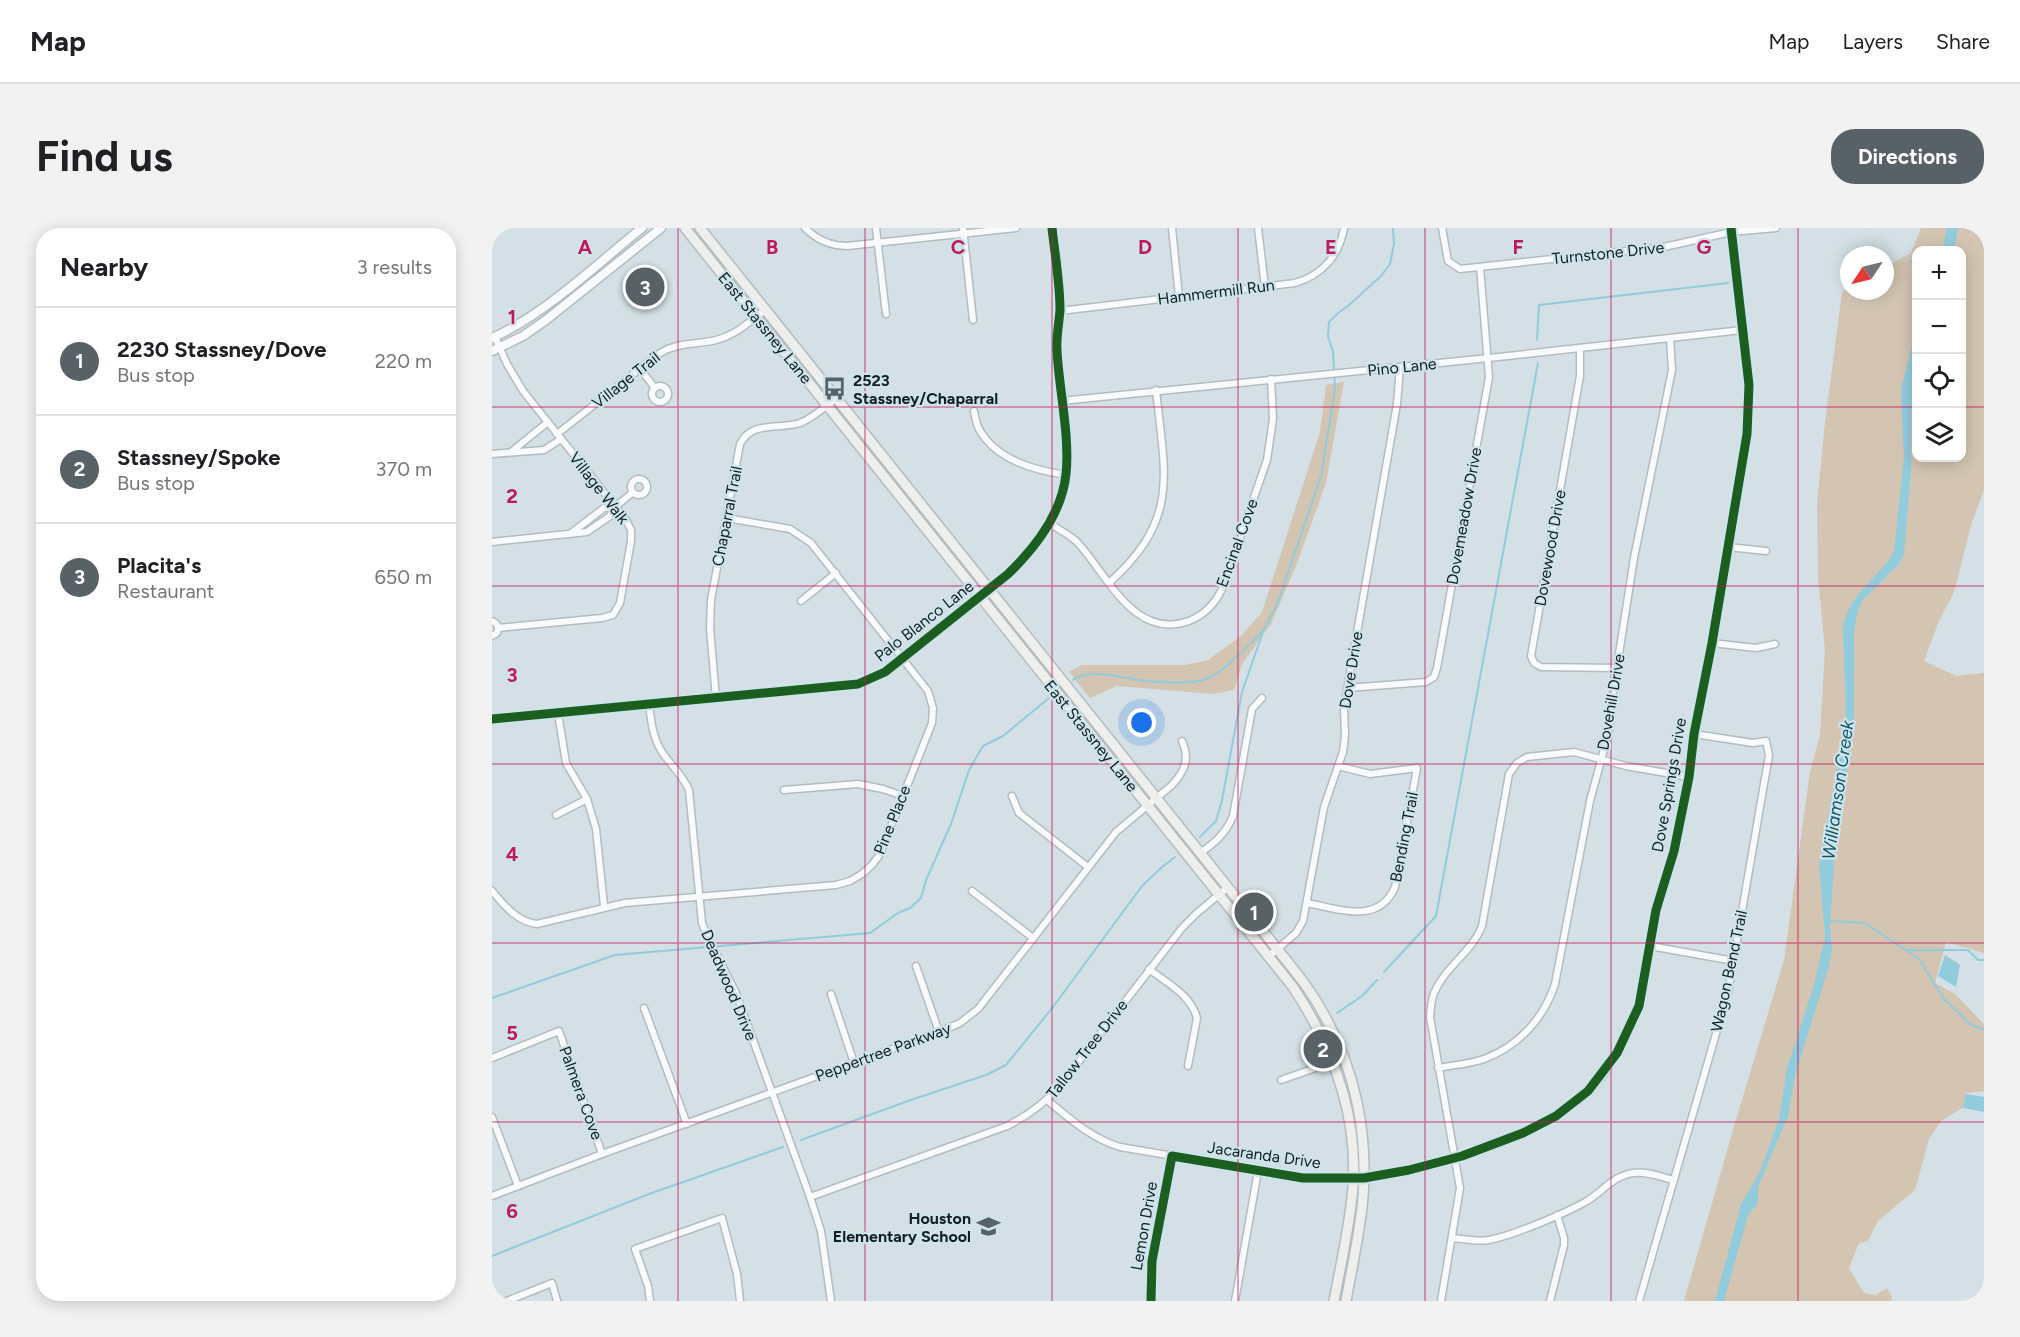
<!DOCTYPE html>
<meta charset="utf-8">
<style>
:root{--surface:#fff;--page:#f2f2f2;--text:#202124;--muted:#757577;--line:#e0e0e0;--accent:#586165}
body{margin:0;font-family:Figtree,sans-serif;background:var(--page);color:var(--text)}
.controls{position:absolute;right:18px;top:18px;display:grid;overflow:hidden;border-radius:12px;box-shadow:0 3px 15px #0003}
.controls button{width:54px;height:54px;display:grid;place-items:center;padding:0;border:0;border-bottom:2px solid var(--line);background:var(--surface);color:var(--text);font:30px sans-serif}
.compass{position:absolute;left:1348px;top:18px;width:54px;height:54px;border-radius:50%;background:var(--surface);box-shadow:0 3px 15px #0003;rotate:235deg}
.you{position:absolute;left:650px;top:495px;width:21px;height:21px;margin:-15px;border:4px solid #fff;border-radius:50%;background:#1a73e8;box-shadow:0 0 0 9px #1a73e833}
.badge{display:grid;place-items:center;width:39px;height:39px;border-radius:50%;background:var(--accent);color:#fff;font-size:20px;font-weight:700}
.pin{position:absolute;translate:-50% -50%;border:3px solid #fff;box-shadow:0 2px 6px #0006}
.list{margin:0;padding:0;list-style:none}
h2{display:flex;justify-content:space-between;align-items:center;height:78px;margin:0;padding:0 24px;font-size:26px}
h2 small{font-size:20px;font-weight:400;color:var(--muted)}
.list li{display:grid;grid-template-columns:39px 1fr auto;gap:18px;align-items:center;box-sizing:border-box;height:108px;padding:0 24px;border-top:2px solid var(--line)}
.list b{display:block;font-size:22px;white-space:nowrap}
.list p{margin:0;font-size:20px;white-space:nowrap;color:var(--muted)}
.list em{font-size:20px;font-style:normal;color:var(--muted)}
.icon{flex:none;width:33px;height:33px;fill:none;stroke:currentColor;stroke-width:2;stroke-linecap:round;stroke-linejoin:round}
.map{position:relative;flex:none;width:1492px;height:1073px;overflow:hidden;border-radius:24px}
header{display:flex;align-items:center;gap:36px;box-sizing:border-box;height:84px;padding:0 30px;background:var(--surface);border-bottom:2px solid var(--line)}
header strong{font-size:28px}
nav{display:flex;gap:33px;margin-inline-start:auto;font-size:21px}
.intro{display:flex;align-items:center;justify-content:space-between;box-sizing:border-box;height:144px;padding:0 36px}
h1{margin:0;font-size:42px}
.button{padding:15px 27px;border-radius:24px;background:var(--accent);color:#fff;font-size:21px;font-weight:700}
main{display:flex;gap:36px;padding:0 36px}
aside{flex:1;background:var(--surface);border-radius:24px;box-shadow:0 3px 15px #0003}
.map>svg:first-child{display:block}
.green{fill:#d3c5b2;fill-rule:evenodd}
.water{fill:#91ccdd}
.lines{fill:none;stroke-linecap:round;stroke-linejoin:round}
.stream{stroke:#91ccdd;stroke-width:2}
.minor-casing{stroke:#b3bcc0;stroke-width:9}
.tertiary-casing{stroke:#b3bcc0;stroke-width:11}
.secondary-casing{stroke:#b3bcc0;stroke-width:12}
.minor{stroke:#f9fafb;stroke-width:6}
.tertiary{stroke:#f9fafb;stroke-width:8}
.secondary{stroke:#eeeeec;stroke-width:9}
.cycleway-casing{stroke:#cde4ec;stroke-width:13}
.cycleway{stroke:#1b5e20;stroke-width:9}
.grid{fill:none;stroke:#c2185b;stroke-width:1.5;stroke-opacity:0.55}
.labels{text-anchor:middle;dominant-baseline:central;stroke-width:4.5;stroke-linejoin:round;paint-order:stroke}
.street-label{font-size:16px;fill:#151d20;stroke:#cde4ec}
.poi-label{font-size:16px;font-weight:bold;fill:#151d20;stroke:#cde4ec;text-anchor:start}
.water-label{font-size:18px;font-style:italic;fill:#135566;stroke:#cde4ec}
.grid-label{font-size:20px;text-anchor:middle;font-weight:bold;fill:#c2185b;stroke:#cde4ec;stroke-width:4.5;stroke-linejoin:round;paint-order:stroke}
</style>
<header>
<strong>Map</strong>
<nav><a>Map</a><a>Layers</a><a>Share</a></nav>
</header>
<div class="intro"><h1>Find us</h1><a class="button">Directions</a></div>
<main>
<aside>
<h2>Nearby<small>3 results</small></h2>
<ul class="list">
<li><span class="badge">1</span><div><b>2230 Stassney/Dove</b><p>Bus stop</p></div><em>220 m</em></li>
<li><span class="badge">2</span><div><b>Stassney/Spoke</b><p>Bus stop</p></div><em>370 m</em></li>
<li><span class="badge">3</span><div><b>Placita's</b><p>Restaurant</p></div><em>650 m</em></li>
</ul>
</aside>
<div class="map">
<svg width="1492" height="1073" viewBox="0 0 1492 1073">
<rect width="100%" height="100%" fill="#d4e0e5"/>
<g class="green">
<path d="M 1429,0 L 1492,0 L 1492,262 L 1479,297 L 1462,364 L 1447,393 L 1432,433 L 1464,448 L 1492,445 L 1492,725 L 1454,714 L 1443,755 L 1463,766 L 1492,796 L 1492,863 L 1475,865 L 1472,879 L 1449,893 L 1437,911 L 1423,962 L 1386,993 L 1376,1013 L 1367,1015 L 1357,1040 L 1372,1065 L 1384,1067 L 1395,1060 L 1400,1069 L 1399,1073 L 1192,1073 L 1243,895 L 1292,732 L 1318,544 L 1328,507 L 1333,422 L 1326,349 L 1325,276 L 1333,195 L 1350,64 L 1357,60 L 1357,63 L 1393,63 L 1393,39 L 1419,25 ZM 1424,22 L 1470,22 L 1470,230 L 1424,230 Z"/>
<path d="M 852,154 L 834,255 L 804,338 L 779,396 L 750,436 L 742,462 L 720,466 L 625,458 L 598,470 L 577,444 L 590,437 L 693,437 L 716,432 L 750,407 L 770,384 L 828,204 L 834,157 Z"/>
</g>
<g class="water">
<path d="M 1455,0 L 1466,0 L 1462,22 L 1450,22 Z"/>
<path d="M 1424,103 L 1424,151 L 1419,180 L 1419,241 L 1412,326 L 1407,336 L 1370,373 L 1366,382 L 1362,404 L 1362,497 L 1344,606 L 1338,698 L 1340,722 L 1337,738 L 1303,848 L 1296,888 L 1266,959 L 1266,973 L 1264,978 L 1256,987 L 1232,1073 L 1223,1073 L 1249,976 L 1268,944 L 1287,891 L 1295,840 L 1322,757 L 1333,709 L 1327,637 L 1354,494 L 1351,398 C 1360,361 1386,352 1402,323 L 1412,229 L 1409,161 Z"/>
<path d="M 1453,727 L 1468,737 L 1464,759 L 1446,748 Z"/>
<path d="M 1474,866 L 1492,869 L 1492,884 L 1471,880 Z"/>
</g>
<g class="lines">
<g class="stream">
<path d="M 1418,34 L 1424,33"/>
<path d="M 1045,112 L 1047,77 L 1236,55"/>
<path d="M 581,452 C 597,439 634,451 654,453 C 672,454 696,457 714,451 C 733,444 756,417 771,403"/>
<path d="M 708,609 L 724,593 L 730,572 L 750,464 L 772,401 L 785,377 L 829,248 L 843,161 L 841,124 L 836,108 L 837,94 L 846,85 L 856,78 L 889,48 L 898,36 L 902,16 L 901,0"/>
<path d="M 1339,693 L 1373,695 L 1427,731 L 1452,771 L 1478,796 L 1492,802"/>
<path d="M 1415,722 L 1476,722 L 1486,732 L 1492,732"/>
<path d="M 892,744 L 944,688 L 1046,135"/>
<path d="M 0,770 L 123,727 L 378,705 L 406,685 L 418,680 L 429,670 L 434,652 L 459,596 L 477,542 L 491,518 L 511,508 L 557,470"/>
<path d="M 845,785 L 870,768 L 885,752"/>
<path d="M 309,912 L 416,873 L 494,847 L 514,837 L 561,779 L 650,658 L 670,639 L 683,629"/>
<path d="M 0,1028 L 157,966 L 291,919"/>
</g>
<defs>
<g id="minor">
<path d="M 313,0 C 325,12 338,18 355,18 L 524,0"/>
<path d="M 384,0 L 394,86"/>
<path d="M 471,0 L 481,92"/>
<path d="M 680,0 L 687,69"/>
<path d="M 766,0 L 773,59"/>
<path d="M 950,0 L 956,33 L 968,41 L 1172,19 L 1239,4 L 1284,0"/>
<path d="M 568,83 L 803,55 C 830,47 847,28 852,0"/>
<path d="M 3,109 L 15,136 L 31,163 L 134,292 L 139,302 L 139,313 L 128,375 L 121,387 L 110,390 L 6,400"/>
<path d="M 1088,120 L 1088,148 L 1039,428 L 1042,435 L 1049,439 L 1125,440"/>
<path d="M 148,141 L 163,160"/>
<circle cx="168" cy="166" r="8"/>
<path d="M 569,173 L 997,130 L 1250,102"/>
<path d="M 482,183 C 483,188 484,196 487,201 C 504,232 542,242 574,247"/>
<path d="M 65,206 L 168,125 C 186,114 204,117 224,112 C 243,107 258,94 273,82"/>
<path d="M 19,224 L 56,194"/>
<path d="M 0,226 L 52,222 L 69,211"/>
<circle cx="147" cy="259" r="8"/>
<path d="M 557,295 C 566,301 576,306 584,313 C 615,345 641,413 697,393 C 712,387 723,376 730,361 L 775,232 L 781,191 L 779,151"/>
<path d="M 78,306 L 112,280 L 123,279"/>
<path d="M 0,314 L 95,304 L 118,288 L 123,279 L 140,265"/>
<path d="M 1236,319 L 1274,323"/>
<path d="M 617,355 C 688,291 673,248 664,162"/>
<path d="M 309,373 L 344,345"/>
<path d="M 0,393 C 6,395 7,400 5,405 L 0,408"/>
<path d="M 1220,415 L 1264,420 L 1283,416"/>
<path d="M 855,460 L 934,454 L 942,449 L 945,440 L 997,149 L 988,39"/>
<path d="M 224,470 L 218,400 L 219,372 L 248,216 C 260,192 287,202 308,195 C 321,190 333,179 344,170"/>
<path d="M 157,476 C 159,494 161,512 172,527 C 181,539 191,548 197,562 L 210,695 L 217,712 L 244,765 L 318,969 L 329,1003 L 339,1073"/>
<path d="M 66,485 L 74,535 L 95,571 L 104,601 L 112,678"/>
<path d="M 292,562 L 366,556 L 391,561 L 411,568"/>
<path d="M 520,568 L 527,585 L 596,639"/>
<path d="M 64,587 L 95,571"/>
<path d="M 708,625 C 723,615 734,605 741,588 L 760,481 L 770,470"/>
<path d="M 0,663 C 12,677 25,694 45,696 L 133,675 L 344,657 L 358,653 L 370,646 L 380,637 L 388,626 L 440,495 L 441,480 L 436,463 L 319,315 L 298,301 L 235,290"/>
<path d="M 480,663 L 541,710"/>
<path d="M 815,675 C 847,681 887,697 903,659 L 925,540 L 878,546 L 846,538"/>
<path d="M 1158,718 L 1242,733"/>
<path d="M 776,729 L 804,705 L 811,693 L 832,579 L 851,524 L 853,508 L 852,479 L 905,176 L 908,139"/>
<path d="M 424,738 L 447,804"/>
<path d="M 657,741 C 675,755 699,767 705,790 L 696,838"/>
<path d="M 339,766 L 362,835"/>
<path d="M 152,780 L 195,896"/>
<path d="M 0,830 L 67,803 L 110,926"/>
<path d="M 946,840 C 961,837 978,836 992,831 C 1027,818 1052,790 1063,756 L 1098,573 L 1118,499 L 1120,471 L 1142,330 L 1180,142 L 1178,110"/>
<path d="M 789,852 L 852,830"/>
<path d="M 555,872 C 578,891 599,910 628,919 L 811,950 L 861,950"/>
<path d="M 0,889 L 26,958"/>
<path d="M 0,968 L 110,926 L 447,804 L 468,795 L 486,781 L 624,604 L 680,557 C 693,543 698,531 690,513"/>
<path d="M 318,969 L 515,898 C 535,888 552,876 567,859 L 690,700 L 705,685 L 735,660"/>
<path d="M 960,1010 C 973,1011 985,1014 997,1012 C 1020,1008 1074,985 1095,973 C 1111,963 1121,948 1141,945 C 1155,943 1169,949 1182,952"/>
<path d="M 15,1073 L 60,1055 L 65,1073"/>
<path d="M 158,1073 L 156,1058 L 143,1021 L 230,990 L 245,1046 L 248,1073"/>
<path d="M 659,1073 L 660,1033 L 680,928"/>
<path d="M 743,1073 L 766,943"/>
<path d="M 949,1073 L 968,960 L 938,789 C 939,781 939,772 942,765 C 953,739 980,724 990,698 L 1017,546 L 1025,535 L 1035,529 L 1082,524 L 1134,538 L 1197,549"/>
<path d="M 1058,1073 L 1072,1017 L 1072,1010 L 1065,987"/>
<path d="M 1147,1073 L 1236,764 L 1277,527 L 1274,513 L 1261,515 L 1202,506"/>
</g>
<g id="tertiary">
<path d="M 0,110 C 52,87 105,36 150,0"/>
<path d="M 0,123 L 31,108 L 54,92 L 169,0"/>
<path d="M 0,491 L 366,456 L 393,444 L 516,346 C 543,320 570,285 574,246 C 578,208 567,161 565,123 C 564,109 567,96 568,82 C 568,55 563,27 560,0"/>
<path d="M 865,950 C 933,945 1045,910 1095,864 C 1118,842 1136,807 1147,778 L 1164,682 L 1182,623 L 1197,549 L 1202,506 L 1220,415 L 1255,206 L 1257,157 L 1239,0"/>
</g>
<g id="secondary">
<path d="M 193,0 L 801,759 C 840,818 866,887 861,959 C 858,997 849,1035 842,1073"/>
<path d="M 208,0 L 786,722 C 802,742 819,762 831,785 C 863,841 876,905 871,969 C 868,1004 860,1039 854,1073"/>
</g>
</defs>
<use href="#minor" class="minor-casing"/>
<use href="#tertiary" class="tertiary-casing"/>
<use href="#secondary" class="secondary-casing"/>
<use href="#minor" class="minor"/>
<use href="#tertiary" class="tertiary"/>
<use href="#secondary" class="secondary"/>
<defs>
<g id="cycleway">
<path d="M 0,491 L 366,456 L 393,444 L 516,346 C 543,320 570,285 574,246 C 578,208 567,161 565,123 C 564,109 567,96 568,82 C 568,55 563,27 560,0"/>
<path d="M 659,1073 L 660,1033 L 680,928 L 811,950 L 872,950 L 917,942 L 970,928 L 1031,905 L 1064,888 L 1096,863 L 1125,825 L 1147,778 L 1164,682 L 1182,623 L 1197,549 L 1202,506 L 1220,415 L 1255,206 L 1257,157 L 1239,0"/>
</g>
</defs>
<use href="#cycleway" class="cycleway-casing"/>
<use href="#cycleway" class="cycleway"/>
</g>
<path class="grid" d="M 186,0 L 186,1073M 373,0 L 373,1073M 560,0 L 560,1073M 746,0 L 746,1073M 933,0 L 933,1073M 1119,0 L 1119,1073M 1306,0 L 1306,1073M 0,179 L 1424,179M 1470,179 L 1492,179M 0,358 L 1492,358M 0,536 L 1492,536M 0,715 L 1492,715M 0,894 L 1492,894"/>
<defs>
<symbol id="bus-bare" viewBox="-9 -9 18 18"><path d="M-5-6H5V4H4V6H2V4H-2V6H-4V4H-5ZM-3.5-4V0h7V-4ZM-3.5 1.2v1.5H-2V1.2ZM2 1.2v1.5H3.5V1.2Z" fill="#586165" stroke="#cde4ec" stroke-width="2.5" paint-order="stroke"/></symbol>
<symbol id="school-bare" viewBox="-9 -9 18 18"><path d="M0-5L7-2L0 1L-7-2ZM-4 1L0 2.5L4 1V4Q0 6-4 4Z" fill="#586165" stroke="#cde4ec" stroke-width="2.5" paint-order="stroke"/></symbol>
</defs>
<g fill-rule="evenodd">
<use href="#bus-bare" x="326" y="144" width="33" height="33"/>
<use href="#school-bare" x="480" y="982" width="33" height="33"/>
</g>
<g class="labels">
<g class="street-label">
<text transform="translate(1116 25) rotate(-6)">Turnstone Drive</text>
<text transform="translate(724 64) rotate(-7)">Hammermill Run</text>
<text transform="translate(273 100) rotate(51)">East Stassney Lane</text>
<text transform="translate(910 139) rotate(-6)">Pino Lane</text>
<text transform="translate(134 152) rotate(-38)">Village Trail</text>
<text transform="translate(107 260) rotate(52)">Village Walk</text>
<text transform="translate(235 288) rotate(-79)">Chaparral Trail</text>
<text transform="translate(972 288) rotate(-80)">Dovemeadow Drive</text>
<text transform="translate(745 315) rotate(-70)">Encinal Cove</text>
<text transform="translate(1058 320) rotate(-80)">Dovewood Drive</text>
<text transform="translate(432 393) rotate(-38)">Palo Blanco Lane</text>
<text transform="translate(859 442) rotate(-81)">Dove Drive</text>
<text transform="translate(1119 474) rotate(-80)">Dovehill Drive</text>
<text transform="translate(599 508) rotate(51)">East Stassney Lane</text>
<text transform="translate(1177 557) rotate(-80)">Dove Springs Drive</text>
<text transform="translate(400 592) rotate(-68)">Pine Place</text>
<text transform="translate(912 609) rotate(-79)">Bending Trail</text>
<text transform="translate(1237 743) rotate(-78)">Wagon Bend Trail</text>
<text transform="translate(237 757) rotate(67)">Deadwood Drive</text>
<text transform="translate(595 821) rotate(-52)">Tallow Tree Drive</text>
<text transform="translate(391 824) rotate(-20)">Peppertree Parkway</text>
<text transform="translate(89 865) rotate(70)">Palmera Cove</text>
<text transform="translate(772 927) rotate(8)">Jacaranda Drive</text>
<text transform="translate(652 998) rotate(-80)">Lemon Drive</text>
</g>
<g class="poi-label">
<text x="361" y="152">2523<tspan x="361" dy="18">Stassney/Chaparral</tspan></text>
<text x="479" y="990" text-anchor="end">Houston<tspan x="479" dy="18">Elementary School</tspan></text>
</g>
<g class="water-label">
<text transform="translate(1346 562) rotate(-82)">Williamson Creek</text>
</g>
</g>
<g class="grid-label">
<text x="93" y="26">A</text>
<text x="280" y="26">B</text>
<text x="466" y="26">C</text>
<text x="653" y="26">D</text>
<text x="839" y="26">E</text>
<text x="1026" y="26">F</text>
<text x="1212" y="26">G</text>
<text x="20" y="96">1</text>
<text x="20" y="275">2</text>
<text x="20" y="454">3</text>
<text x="20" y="633">4</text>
<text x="20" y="812">5</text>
<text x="20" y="990">6</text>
</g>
</svg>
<div class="controls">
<button>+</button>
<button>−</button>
<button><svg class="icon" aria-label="locate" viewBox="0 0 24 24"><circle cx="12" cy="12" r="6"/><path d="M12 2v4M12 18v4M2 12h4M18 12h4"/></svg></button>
<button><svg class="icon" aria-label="layers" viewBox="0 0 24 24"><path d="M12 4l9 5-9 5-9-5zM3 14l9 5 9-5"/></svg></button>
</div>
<svg class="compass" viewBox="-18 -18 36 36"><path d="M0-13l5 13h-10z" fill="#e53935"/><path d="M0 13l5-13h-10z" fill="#757577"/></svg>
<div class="you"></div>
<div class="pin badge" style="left:762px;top:684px">1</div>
<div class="pin badge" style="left:831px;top:821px">2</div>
<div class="pin badge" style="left:153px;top:59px">3</div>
</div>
</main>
